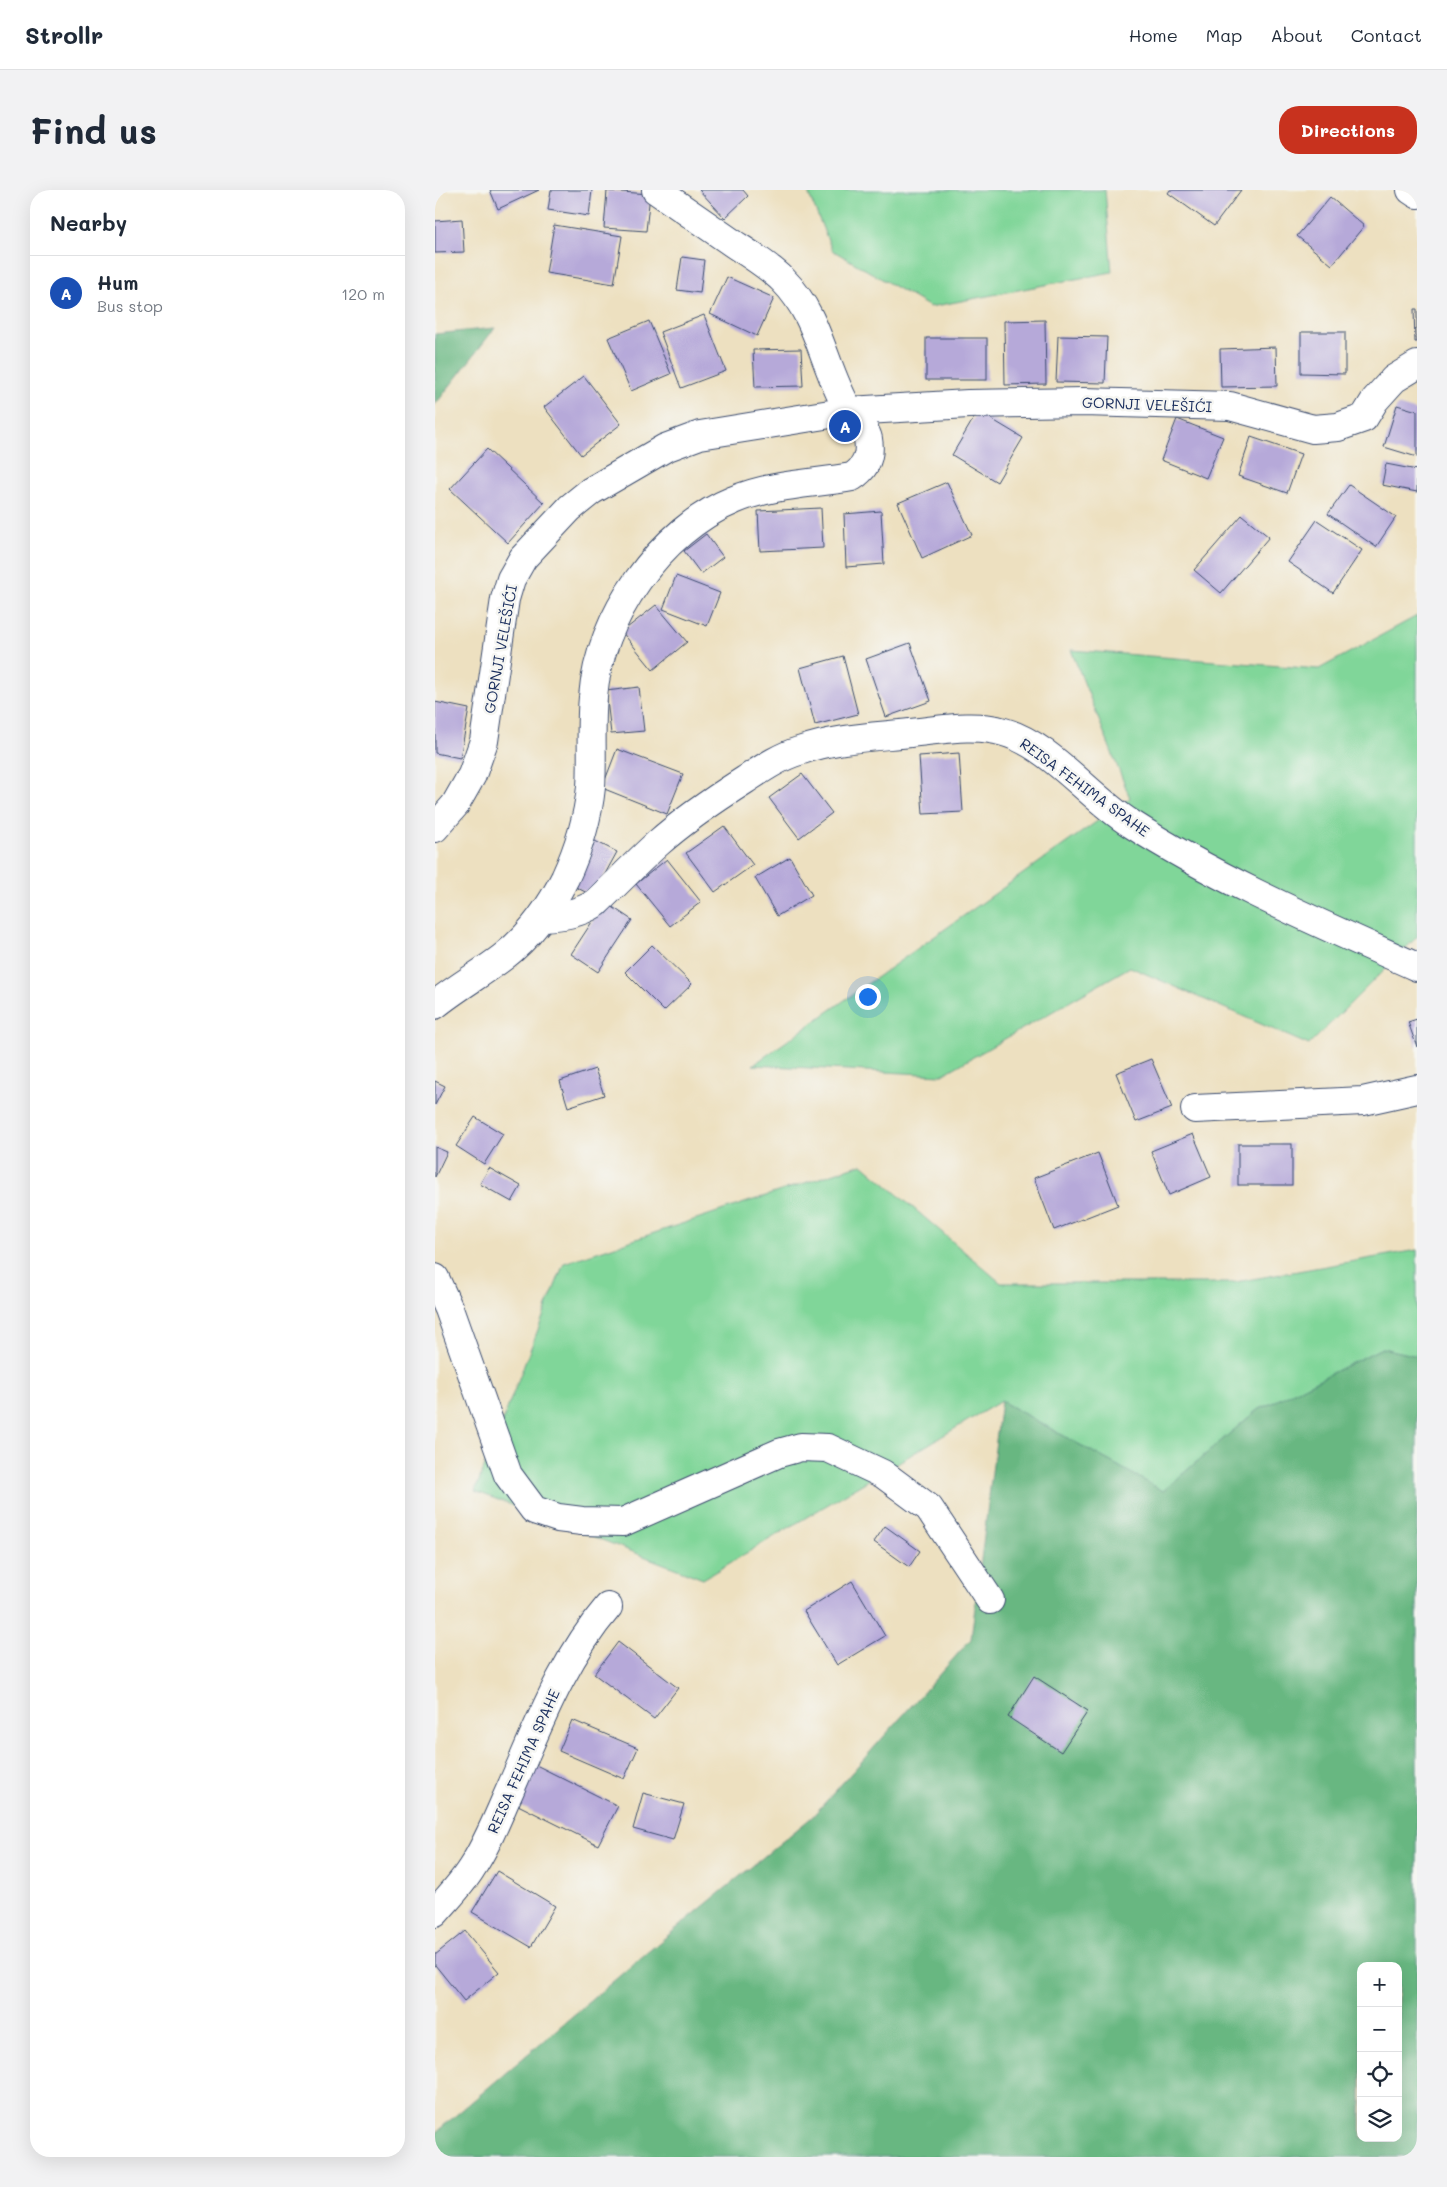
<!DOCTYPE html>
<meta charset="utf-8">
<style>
:root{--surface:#fff;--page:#f2f2f3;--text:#1f2937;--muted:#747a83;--line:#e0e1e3;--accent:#c8321e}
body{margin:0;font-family:Mali,sans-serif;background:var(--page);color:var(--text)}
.controls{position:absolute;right:15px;bottom:15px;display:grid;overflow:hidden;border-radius:10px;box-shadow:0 5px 20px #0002}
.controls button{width:45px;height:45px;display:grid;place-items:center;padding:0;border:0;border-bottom:1px solid var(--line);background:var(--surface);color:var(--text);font:25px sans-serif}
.you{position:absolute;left:432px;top:806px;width:18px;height:18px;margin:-12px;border:4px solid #fff;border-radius:50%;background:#1a73e8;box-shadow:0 0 0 8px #1a73e833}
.badge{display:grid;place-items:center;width:32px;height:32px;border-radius:50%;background:var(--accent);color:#fff;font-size:16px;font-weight:700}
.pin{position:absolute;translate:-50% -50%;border:2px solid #fff;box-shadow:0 1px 5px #0006}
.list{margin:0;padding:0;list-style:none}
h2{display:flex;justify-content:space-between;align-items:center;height:65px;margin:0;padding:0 20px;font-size:21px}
h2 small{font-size:16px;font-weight:400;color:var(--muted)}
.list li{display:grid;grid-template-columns:32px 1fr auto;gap:15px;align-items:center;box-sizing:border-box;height:75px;padding:0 20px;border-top:1px solid var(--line)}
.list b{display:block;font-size:19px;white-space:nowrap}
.list p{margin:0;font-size:16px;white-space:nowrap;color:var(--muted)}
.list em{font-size:16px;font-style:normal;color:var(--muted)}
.icon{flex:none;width:28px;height:28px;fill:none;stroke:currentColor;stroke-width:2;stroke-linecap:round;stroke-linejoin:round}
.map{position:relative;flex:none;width:982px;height:1967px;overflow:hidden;border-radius:20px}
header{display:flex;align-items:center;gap:30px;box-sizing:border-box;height:70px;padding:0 25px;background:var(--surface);border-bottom:1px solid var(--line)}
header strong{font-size:24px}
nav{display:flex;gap:28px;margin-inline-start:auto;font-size:18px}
.intro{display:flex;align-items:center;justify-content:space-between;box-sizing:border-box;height:120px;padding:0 30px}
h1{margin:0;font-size:35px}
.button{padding:12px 22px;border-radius:20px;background:var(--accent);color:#fff;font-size:18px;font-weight:700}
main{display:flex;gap:30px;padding:0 30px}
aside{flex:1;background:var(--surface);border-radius:20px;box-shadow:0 5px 20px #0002}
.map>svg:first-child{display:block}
.green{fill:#80d699;stroke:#4e827c}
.forest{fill:#68b781;stroke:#427370;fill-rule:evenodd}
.building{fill:#b6a9d9}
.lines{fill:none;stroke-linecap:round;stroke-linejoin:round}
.minor-casing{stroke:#3a4a6d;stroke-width:30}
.minor{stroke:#fff;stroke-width:28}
.labels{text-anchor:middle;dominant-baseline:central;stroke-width:5;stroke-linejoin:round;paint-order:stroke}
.street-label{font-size:15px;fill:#1b2f5e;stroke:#f6f6f2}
</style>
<header>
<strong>Strollr</strong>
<nav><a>Home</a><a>Map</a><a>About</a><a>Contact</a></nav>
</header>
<div class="intro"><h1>Find us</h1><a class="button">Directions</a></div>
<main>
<aside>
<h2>Nearby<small></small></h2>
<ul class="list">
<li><span class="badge" style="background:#1a4fb4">A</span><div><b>Hum</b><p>Bus stop</p></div><em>120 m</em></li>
</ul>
</aside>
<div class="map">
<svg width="982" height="1967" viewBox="0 0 982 1967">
<rect width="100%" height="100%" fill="#f6f6f2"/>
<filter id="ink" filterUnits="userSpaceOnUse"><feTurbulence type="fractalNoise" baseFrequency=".02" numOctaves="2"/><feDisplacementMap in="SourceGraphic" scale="10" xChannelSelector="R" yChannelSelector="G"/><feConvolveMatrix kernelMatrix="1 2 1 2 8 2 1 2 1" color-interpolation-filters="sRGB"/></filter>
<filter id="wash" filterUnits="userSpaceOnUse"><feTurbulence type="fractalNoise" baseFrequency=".0096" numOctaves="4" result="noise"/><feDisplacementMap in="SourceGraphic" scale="20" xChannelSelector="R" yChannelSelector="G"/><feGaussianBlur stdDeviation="1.12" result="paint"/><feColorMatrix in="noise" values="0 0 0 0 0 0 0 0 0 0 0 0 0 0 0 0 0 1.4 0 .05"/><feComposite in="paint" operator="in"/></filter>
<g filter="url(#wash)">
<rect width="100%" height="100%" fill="#ede0c0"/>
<g class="green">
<path d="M 372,0 L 670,0 L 677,82 L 495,117 L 397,60 Z"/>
<path d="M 982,426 L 982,747 L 874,855 L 695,777 L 507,885 L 318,875 L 695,608 L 636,460 L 884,479 Z"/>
<path d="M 427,974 L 566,1093 L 795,1093 L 982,1060 L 982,1166 L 947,1158 L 821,1221 L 728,1301 L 566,1211 L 268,1389 L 40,1301 L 129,1073 Z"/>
</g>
<g class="forest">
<path d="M 60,138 L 0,215 L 0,144 Z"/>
<path d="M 947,1158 L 982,1166 L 982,1967 L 0,1967 L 0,1943 L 209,1765 L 377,1627 L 536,1449 L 566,1211 L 728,1301 L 821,1221 ZM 926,1776 L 963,1776 L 963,1948 L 926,1948 Z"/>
</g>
<g id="blocks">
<g class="building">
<path d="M 55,0 L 104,0 L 63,19 Z"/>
<path d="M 116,0 L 157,0 L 154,26 L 113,20 Z"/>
<path d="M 264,0 L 308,0 L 313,6 L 290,28 Z"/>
<path d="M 735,0 L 806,0 L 779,36 L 733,3 Z"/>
<path d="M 172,1 L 215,4 L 211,41 L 169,38 Z"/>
<path d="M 895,7 L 929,36 L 897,75 L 862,46 Z"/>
<path d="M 27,29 L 29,62 L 0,63 L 0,31 Z"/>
<path d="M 119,35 L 187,46 L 179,94 L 111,83 Z"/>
<path d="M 247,67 L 269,70 L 265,103 L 242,100 Z"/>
<path d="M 292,87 L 339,108 L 322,146 L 275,124 Z"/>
<path d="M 979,119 L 982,119 L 982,152 L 980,152 Z"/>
<path d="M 269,125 L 291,181 L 246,198 L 225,142 Z"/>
<path d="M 610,130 L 611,194 L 570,195 L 569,131 Z"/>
<path d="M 214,131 L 236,184 L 196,201 L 173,148 Z"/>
<path d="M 866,142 L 910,142 L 910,184 L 866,183 Z"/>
<path d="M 623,146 L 672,147 L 670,193 L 621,192 Z"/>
<rect x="491" y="148" width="61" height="42"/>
<path d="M 841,157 L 842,196 L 786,197 L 785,159 Z"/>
<path d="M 366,159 L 368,196 L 320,197 L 318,160 Z"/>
<path d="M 149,186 L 186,234 L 146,265 L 109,217 Z"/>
<path d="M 962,215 L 982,221 L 982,267 L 949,257 Z"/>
<path d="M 543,221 L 588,248 L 562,292 L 517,265 Z"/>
<path d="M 742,229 L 788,247 L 771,288 L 726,270 Z"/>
<path d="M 816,247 L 866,264 L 852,303 L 803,286 Z"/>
<path d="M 52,259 L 109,313 L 73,353 L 15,299 Z"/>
<path d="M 951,274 L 982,280 L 982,302 L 947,295 Z"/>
<path d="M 512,292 L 537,345 L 487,368 L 463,313 Z"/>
<path d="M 914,295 L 961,327 L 941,357 L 893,324 Z"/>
<path d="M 386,318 L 388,358 L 325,361 L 323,321 Z"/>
<path d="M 446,321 L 449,374 L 411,377 L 409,324 Z"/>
<path d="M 807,325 L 834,347 L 786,403 L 759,380 Z"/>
<path d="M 882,330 L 927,360 L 898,403 L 853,372 Z"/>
<path d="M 271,344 L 288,367 L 266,384 L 249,361 Z"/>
<path d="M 241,386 L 285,403 L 272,436 L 228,419 Z"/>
<path d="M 221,415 L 252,452 L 218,480 L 187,442 Z"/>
<path d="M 475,453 L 496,511 L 451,527 L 431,469 Z"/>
<path d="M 408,466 L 423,524 L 380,535 L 365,478 Z"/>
<path d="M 204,497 L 209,541 L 176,544 L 171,501 Z"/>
<path d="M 0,512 L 34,519 L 25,568 L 0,563 Z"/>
<path d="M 182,559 L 248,584 L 232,624 L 167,598 Z"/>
<path d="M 524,563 L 528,622 L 488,624 L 484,566 Z"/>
<path d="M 367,584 L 397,623 L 364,648 L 334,608 Z"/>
<path d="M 289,636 L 318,675 L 280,702 L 251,663 Z"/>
<path d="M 158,650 L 182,662 L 158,706 L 135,694 Z"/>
<path d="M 355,667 L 377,705 L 342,726 L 320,688 Z"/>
<path d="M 232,669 L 266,712 L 235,736 L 201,694 Z"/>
<path d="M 170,712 L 197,730 L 163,782 L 136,764 Z"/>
<path d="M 217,755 L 257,794 L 229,821 L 190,782 Z"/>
<path d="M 982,829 L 982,857 L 973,832 Z"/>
<path d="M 716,869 L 737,918 L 701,932 L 681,883 Z"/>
<path d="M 160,879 L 169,905 L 133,917 L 125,891 Z"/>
<path d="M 0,891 L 10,896 L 0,915 Z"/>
<path d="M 40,927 L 68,944 L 49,974 L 21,956 Z"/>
<path d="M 758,944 L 776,987 L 734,1005 L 716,961 Z"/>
<rect x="803" y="954" width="54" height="41"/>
<path d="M 0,957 L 12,962 L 0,987 Z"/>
<path d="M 663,963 L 683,1015 L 619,1040 L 599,988 Z"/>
<path d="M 54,978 L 86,996 L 77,1012 L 45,994 Z"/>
<path d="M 450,1336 L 485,1361 L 474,1377 L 439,1352 Z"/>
<path d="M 417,1391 L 450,1446 L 402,1475 L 369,1421 Z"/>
<path d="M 183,1452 L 243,1498 L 219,1529 L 159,1484 Z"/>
<path d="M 599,1486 L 653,1521 L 626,1562 L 573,1527 Z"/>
<path d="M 137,1530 L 203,1558 L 189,1589 L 124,1561 Z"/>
<path d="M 97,1573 L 183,1616 L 163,1655 L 77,1612 Z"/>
<path d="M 208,1603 L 249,1614 L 238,1650 L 198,1639 Z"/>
<path d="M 62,1681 L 120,1716 L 96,1757 L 37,1722 Z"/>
<path d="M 30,1741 L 64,1782 L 29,1811 L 0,1775 L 0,1765 Z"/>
</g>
</g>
</g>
<g filter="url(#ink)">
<use href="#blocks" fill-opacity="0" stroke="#3a4a6d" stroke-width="1"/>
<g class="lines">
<defs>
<g id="minor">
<path d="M 976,0 L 982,4"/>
<path d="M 0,638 L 20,615 L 37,585 L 49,551 L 70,409 L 76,389 L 88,368 L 135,318 L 156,301 L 230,258 L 265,245 L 414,221 L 533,214 L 648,212 L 795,216 L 878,239 L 903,237 L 929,228 L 940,210 L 959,189 L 982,175"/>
<path d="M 107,727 C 127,726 143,724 161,713 C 181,694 201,673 222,654 C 249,630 280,609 310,590 C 327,579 344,567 364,561 C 400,548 438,547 475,543 C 506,540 539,533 569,542 C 615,555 654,607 695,633 C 785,691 884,733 982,777"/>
<path d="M 0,815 C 22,797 46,784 68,767 C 95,746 115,718 130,688 C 143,660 153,627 156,597 C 158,567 155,537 158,507 C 164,428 225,340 299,310 C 336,294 378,294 417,287 C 431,278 436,266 433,249 C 431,239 419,229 414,221 C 388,177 385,127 348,90 C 334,76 316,65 299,54 C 273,36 247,18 221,0"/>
<path d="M 760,919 L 928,911 L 982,899"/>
<path d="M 0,1088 L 14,1119 L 73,1285 L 99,1320 L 123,1328 L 147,1331 L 188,1332 L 344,1263 L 366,1257 L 393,1258 L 448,1284 L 494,1318 L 555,1410"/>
<path d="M 0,1723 C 12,1709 26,1695 36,1679 C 50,1658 60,1634 70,1611 C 100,1545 125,1473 173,1417"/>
</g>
</defs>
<use href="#minor" class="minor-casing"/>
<use href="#minor" class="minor"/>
</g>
</g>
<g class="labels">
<g class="street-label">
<text transform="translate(712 214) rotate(2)">GORNJI VELEŠIĆI</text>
<text transform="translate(65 459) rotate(-80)">GORNJI VELEŠIĆI</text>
<text transform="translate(650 597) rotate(36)">REISA FEHIMA SPAHE</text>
<text transform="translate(88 1571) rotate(-66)">REISA FEHIMA SPAHE</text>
</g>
</g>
</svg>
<div class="controls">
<button>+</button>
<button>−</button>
<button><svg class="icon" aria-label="locate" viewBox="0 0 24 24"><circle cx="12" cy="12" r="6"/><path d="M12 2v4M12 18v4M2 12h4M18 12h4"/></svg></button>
<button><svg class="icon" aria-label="layers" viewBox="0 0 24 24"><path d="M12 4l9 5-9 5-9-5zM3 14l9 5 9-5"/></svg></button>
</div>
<div class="you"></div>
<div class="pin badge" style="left:410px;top:236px;background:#1a4fb4">A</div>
</div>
</main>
